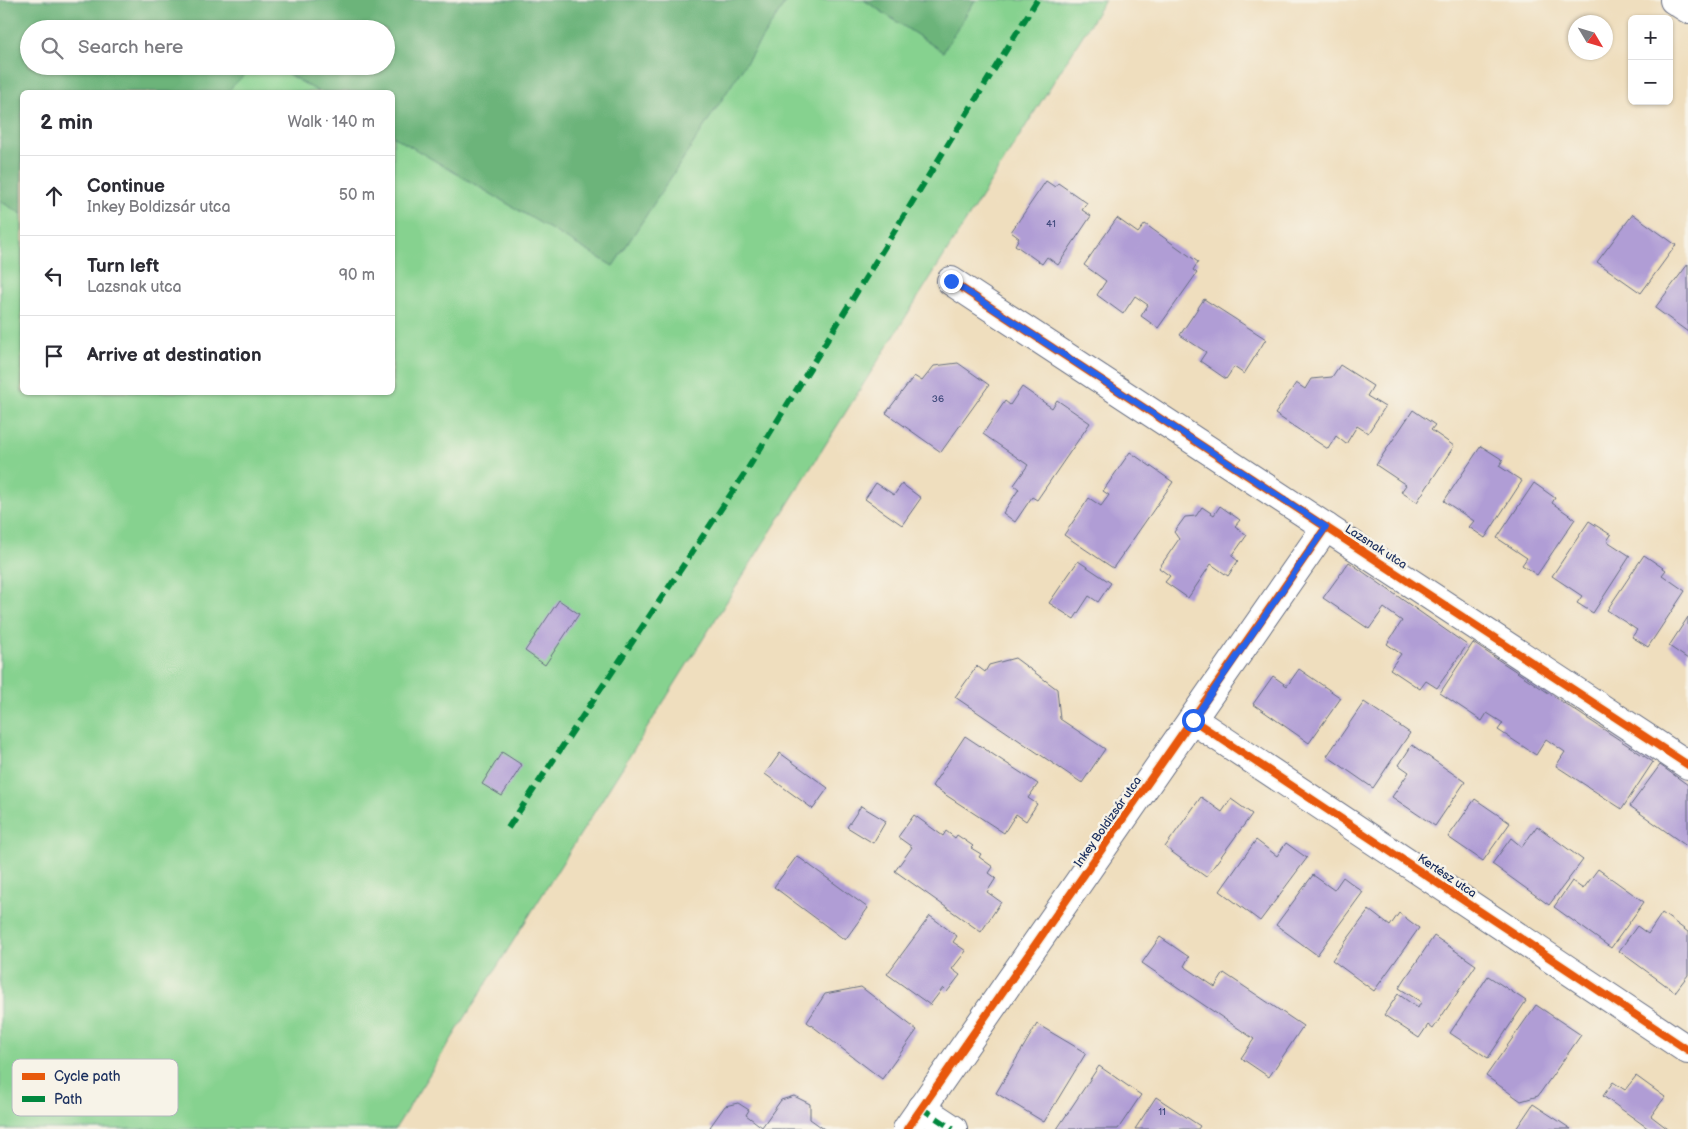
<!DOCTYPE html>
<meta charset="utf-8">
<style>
:root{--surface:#fff;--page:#f7f7f7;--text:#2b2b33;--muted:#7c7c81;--line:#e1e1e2}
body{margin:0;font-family:"Balsamiq Sans",sans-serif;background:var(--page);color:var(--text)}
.controls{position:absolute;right:15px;top:15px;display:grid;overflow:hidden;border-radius:8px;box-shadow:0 1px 4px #0004}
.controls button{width:45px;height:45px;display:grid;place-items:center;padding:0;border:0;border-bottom:1px solid var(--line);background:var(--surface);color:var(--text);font:25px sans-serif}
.compass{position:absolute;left:1568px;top:15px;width:45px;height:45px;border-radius:50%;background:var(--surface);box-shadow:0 1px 4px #0004;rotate:128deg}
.stop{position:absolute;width:15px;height:15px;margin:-11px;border:4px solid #2563eb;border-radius:50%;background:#fff}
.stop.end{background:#2563eb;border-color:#fff;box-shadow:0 1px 5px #0008}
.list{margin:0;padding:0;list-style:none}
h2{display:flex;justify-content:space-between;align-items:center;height:65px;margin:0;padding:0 20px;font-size:21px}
h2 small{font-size:16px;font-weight:400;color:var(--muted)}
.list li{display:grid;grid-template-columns:32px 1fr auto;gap:15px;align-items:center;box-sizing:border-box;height:80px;padding:0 20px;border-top:1px solid var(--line)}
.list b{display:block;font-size:19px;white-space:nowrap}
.list p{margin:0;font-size:16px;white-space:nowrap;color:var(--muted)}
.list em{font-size:16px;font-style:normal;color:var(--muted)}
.icon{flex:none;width:28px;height:28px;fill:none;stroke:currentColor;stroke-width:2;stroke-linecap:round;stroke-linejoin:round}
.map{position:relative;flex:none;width:1688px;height:1129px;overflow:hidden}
.search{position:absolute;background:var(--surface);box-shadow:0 1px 4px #0004;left:20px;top:20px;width:375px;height:55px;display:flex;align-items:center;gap:12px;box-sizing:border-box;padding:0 18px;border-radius:28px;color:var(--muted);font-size:19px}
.panel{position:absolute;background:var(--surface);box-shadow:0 1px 4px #0004;left:20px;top:90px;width:375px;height:305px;border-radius:8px}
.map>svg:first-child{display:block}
.green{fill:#86d28f;stroke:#508076}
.forest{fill:#6cb47a;stroke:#44726c}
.building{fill:#b09dd5}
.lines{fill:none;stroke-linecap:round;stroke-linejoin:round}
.minor-casing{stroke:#656c80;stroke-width:30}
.major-casing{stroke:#656c80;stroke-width:30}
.minor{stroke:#fff;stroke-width:28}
.major{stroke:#fff;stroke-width:28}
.quiet{stroke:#00873e;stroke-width:6;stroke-dasharray:12 6;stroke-linecap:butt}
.cycleway-casing{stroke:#f7f3e8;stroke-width:11}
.cycleway{stroke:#e8590c;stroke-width:8}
.route{stroke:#2563eb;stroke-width:6}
.labels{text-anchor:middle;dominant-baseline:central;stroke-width:5;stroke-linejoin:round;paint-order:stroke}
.number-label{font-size:10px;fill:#404a7c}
.street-label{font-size:12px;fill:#1b2f5e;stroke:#f7f3e8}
.key{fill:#f7f3e8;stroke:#b5b8bf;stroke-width:1}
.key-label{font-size:14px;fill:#1b2f5e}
</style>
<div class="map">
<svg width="1688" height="1129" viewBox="0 0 1688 1129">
<rect width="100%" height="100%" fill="#f7f3e8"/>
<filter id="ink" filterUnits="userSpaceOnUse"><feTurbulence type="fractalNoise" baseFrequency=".02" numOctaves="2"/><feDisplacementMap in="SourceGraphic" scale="10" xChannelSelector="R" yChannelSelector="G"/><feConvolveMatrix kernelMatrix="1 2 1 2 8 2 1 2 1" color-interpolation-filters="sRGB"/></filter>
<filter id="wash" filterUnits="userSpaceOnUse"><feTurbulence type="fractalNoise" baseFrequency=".0096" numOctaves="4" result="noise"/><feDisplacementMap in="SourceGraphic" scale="20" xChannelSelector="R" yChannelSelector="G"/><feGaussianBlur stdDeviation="1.12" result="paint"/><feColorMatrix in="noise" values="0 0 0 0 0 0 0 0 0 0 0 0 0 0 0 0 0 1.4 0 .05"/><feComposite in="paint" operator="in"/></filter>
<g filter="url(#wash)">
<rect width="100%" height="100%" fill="#efdebe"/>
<g class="green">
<path d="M 787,0 L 864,0 L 943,52 L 975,0 L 1105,0 L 395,1129 L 0,1129 L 0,201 L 22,214 L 22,392 L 392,392 L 393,136 L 613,266 Z"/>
<path d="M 253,66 L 274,66 L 319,92 L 227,92 Z"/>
</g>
<g class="forest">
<path d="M 0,0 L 787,0 L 613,266 L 393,136 L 392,92 L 319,92 L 274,66 L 386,66 L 386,29 L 29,29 L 29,66 L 253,66 L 227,92 L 22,92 L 22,214 L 0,201 Z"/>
<path d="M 864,0 L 975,0 L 943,52 Z"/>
</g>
<g id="blocks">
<g class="building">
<path d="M 1046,181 L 1055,187 L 1058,183 L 1087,203 L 1082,210 L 1091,216 L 1058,265 L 1047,257 L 1042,264 L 1015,245 L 1019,238 L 1011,232 Z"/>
<path d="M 1633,214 L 1676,245 L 1641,293 L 1597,262 Z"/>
<path d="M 1117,218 L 1138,233 L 1145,224 L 1198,262 L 1193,270 L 1197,273 L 1158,328 L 1141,316 L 1148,305 L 1135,296 L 1123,314 L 1097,295 L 1106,281 L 1084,265 Z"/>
<path d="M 1688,264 L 1688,332 L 1655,308 Z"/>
<path d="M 1204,299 L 1266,339 L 1244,374 L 1234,367 L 1226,379 L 1200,361 L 1206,352 L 1180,335 Z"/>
<path d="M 958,363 L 989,385 L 941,452 L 886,413 L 914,376 L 922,381 L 934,366 Z"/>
<path d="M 1340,365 L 1373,386 L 1367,396 L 1385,407 L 1368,433 L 1357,426 L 1346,444 L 1336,436 L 1328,449 L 1275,414 L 1296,383 L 1305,389 L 1311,379 L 1332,377 Z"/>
<path d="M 1022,387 L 1052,408 L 1057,400 L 1090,423 L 1037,500 L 1032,497 L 1015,522 L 1003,513 L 1019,489 L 1014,485 L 1028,465 L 983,434 L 1005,401 L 1010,405 Z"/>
<path d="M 1413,410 L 1435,425 L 1431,430 L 1454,446 L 1417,502 L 1401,492 L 1406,485 L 1376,465 Z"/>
<path d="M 1481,446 L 1503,460 L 1499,466 L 1522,481 L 1485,538 L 1469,527 L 1474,521 L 1444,501 Z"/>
<path d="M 1130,452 L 1173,482 L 1113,568 L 1064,535 L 1089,498 L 1101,506 L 1109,495 L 1103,491 Z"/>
<path d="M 876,483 L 894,495 L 902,484 L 921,498 L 902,525 L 865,499 Z"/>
<path d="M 1534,483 L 1555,498 L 1552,503 L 1575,519 L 1537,575 L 1522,565 L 1527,558 L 1497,538 Z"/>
<path d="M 1220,506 L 1240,520 L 1235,526 L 1247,535 L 1232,556 L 1238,561 L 1228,576 L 1211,564 L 1188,598 L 1165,582 L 1170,576 L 1159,568 L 1179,539 L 1174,532 L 1185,517 L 1196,516 L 1202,507 L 1214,515 Z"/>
<path d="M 1589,521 L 1611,535 L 1607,541 L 1630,556 L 1593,613 L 1577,603 L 1582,596 L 1552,576 Z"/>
<path d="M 1644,555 L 1666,570 L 1662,575 L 1685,591 L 1648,647 L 1632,637 L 1637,630 L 1607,610 Z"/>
<path d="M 1078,561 L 1111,583 L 1098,602 L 1089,596 L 1074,619 L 1049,603 Z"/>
<path d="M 1349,562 L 1467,645 L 1437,688 L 1426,681 L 1420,689 L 1390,669 L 1401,654 L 1387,644 L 1402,621 L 1384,608 L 1369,629 L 1323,598 Z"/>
<path d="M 559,600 L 579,614 L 545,665 L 525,651 Z"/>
<path d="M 1688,617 L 1688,659 L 1669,646 Z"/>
<path d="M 1473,643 L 1653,762 L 1622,809 L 1556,766 L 1565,752 L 1546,739 L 1536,755 L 1498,730 L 1503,723 L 1487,713 L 1482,721 L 1440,693 Z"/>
<path d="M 1015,658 L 1057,689 L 1060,719 L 1105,749 L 1082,783 L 955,697 L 977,666 L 985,672 L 989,665 Z"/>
<path d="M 1299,669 L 1341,698 L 1309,743 L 1253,704 L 1273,676 L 1287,686 Z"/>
<path d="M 1364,702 L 1410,733 L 1373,788 L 1327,756 Z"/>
<path d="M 965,736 L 1038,784 L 1028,798 L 1037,804 L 1026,821 L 1016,814 L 1004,833 L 932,786 Z"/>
<path d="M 1412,745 L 1465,782 L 1435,826 L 1392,797 L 1409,772 L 1399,765 Z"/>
<path d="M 502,752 L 522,765 L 502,796 L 482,784 Z"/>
<path d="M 780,753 L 828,788 L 813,809 L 765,774 Z"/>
<path d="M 1660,765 L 1688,785 L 1688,847 L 1630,806 Z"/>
<path d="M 1201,797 L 1222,812 L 1231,799 L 1252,814 L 1206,877 L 1165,847 Z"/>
<path d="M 1475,799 L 1510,823 L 1483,861 L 1448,837 Z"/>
<path d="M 861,806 L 886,821 L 873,843 L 847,827 Z"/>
<path d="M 914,815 L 943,836 L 946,831 L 955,838 L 957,835 L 973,846 L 971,848 L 981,854 L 979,857 L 993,867 L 989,873 L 996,878 L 987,892 L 1001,902 L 981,932 L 895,871 L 912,847 L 898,837 Z"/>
<path d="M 1537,826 L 1583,860 L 1549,905 L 1492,864 L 1511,838 L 1522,847 Z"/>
<path d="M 1256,840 L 1277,856 L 1286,843 L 1307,858 L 1260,921 L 1220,891 Z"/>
<path d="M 797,856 L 868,908 L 845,940 L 774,887 Z"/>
<path d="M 1598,869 L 1644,902 L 1611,948 L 1554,907 L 1572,881 L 1583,889 Z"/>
<path d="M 1313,875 L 1334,890 L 1343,877 L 1363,892 L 1317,955 L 1276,925 Z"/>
<path d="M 1369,910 L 1390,926 L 1399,913 L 1419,928 L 1374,991 L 1332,960 Z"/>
<path d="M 1662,913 L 1688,932 L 1688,975 L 1675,992 L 1619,951 L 1637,926 L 1648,934 Z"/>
<path d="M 930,916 L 957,936 L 953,942 L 966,951 L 952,969 L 960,975 L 947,992 L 943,988 L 930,1005 L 887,974 Z"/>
<path d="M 1434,936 L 1476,965 L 1433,1029 L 1428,1025 L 1419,1038 L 1384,1015 L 1398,994 L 1418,1008 L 1421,1002 L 1399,988 Z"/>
<path d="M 1160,937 L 1189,957 L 1184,966 L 1215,987 L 1224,973 L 1303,1026 L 1269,1077 L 1241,1058 L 1254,1039 L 1142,963 Z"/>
<path d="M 1488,976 L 1526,1001 L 1488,1058 L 1450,1033 Z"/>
<path d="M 861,987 L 917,1030 L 882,1079 L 807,1022 L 825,994 Z"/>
<path d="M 1536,1005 L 1581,1035 L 1538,1096 L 1521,1101 L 1486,1076 Z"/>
<path d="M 1037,1024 L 1086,1053 L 1044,1122 L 996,1093 Z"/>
<path d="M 1099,1066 L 1141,1095 L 1118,1129 L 1057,1129 Z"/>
<path d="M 1636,1076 L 1665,1097 L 1651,1116 L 1668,1129 L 1649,1129 L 1603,1096 L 1613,1082 L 1625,1090 Z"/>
<path d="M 794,1096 L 810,1104 L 810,1119 L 824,1129 L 713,1129 L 710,1127 L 725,1106 L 738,1103 L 749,1110 L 746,1115 L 762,1127 L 781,1100 Z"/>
<path d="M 1156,1097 L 1200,1126 L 1198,1129 L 1135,1129 Z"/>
<path d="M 1533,1104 L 1571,1129 L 1516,1129 Z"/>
</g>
</g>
</g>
<g filter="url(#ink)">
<use href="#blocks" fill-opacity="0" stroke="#656c80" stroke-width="1"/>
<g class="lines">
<defs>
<g id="minor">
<path d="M 951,281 L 1688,765"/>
<path d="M 1193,720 L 1688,1050"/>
<path d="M 921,1108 L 953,1129"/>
<path d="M 907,1129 L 1326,527"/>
</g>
<path id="major" d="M 1674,0 L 1688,9"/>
</defs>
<use href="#minor" class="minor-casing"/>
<use href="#major" class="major-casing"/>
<use href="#minor" class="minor"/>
<use href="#major" class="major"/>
<g class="quiet">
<path d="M 508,828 L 747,470 L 1037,0"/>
<path d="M 921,1108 L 953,1129"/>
</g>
<defs>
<g id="cycleway">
<path d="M 951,281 L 1688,765"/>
<path d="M 1193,720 L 1688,1050"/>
<path d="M 907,1129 L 1326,527"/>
</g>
</defs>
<use href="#cycleway" class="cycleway-casing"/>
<use href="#cycleway" class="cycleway"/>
</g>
</g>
<g class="lines" filter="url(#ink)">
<path class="route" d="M 951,281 L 1326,527 L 1193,720"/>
</g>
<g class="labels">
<g class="number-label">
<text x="1051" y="224">41</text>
<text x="938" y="399">36</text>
<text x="1162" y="1112">11</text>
</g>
<g class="street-label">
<text transform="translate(1376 547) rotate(33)">Lazsnak utca</text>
<text transform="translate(1108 822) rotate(-55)">Inkey Boldizsár utca</text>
<text transform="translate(1447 876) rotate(34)">Kertész utca</text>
</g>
</g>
<rect x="12" y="1059" width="166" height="57" rx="8" class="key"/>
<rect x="22" y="1073" width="23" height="7" fill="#e8590c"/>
<rect x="22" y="1096" width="23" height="6" fill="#00873e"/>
<g class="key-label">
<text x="54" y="1081">Cycle path</text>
<text x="54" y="1104">Path</text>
</g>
</svg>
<div class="controls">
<button>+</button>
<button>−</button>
</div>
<svg class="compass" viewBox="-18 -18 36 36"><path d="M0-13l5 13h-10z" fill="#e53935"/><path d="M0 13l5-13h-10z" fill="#7c7c81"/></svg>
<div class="stop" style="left:1193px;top:720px"></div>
<div class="stop end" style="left:951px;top:281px"></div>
<div class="search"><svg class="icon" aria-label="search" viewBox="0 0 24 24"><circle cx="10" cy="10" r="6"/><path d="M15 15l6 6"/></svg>Search here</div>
<section class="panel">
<h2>2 min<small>Walk · 140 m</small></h2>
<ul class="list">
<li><svg class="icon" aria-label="ahead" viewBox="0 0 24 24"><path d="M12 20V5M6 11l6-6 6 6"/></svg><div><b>Continue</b><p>Inkey Boldizsár utca</p></div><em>50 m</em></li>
<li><svg class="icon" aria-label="left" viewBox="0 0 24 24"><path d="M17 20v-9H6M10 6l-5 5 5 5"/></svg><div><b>Turn left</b><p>Lazsnak utca</p></div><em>90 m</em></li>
<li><svg class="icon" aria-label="arrive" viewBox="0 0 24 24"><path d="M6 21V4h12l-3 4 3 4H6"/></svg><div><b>Arrive at destination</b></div></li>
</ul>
</section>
</div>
